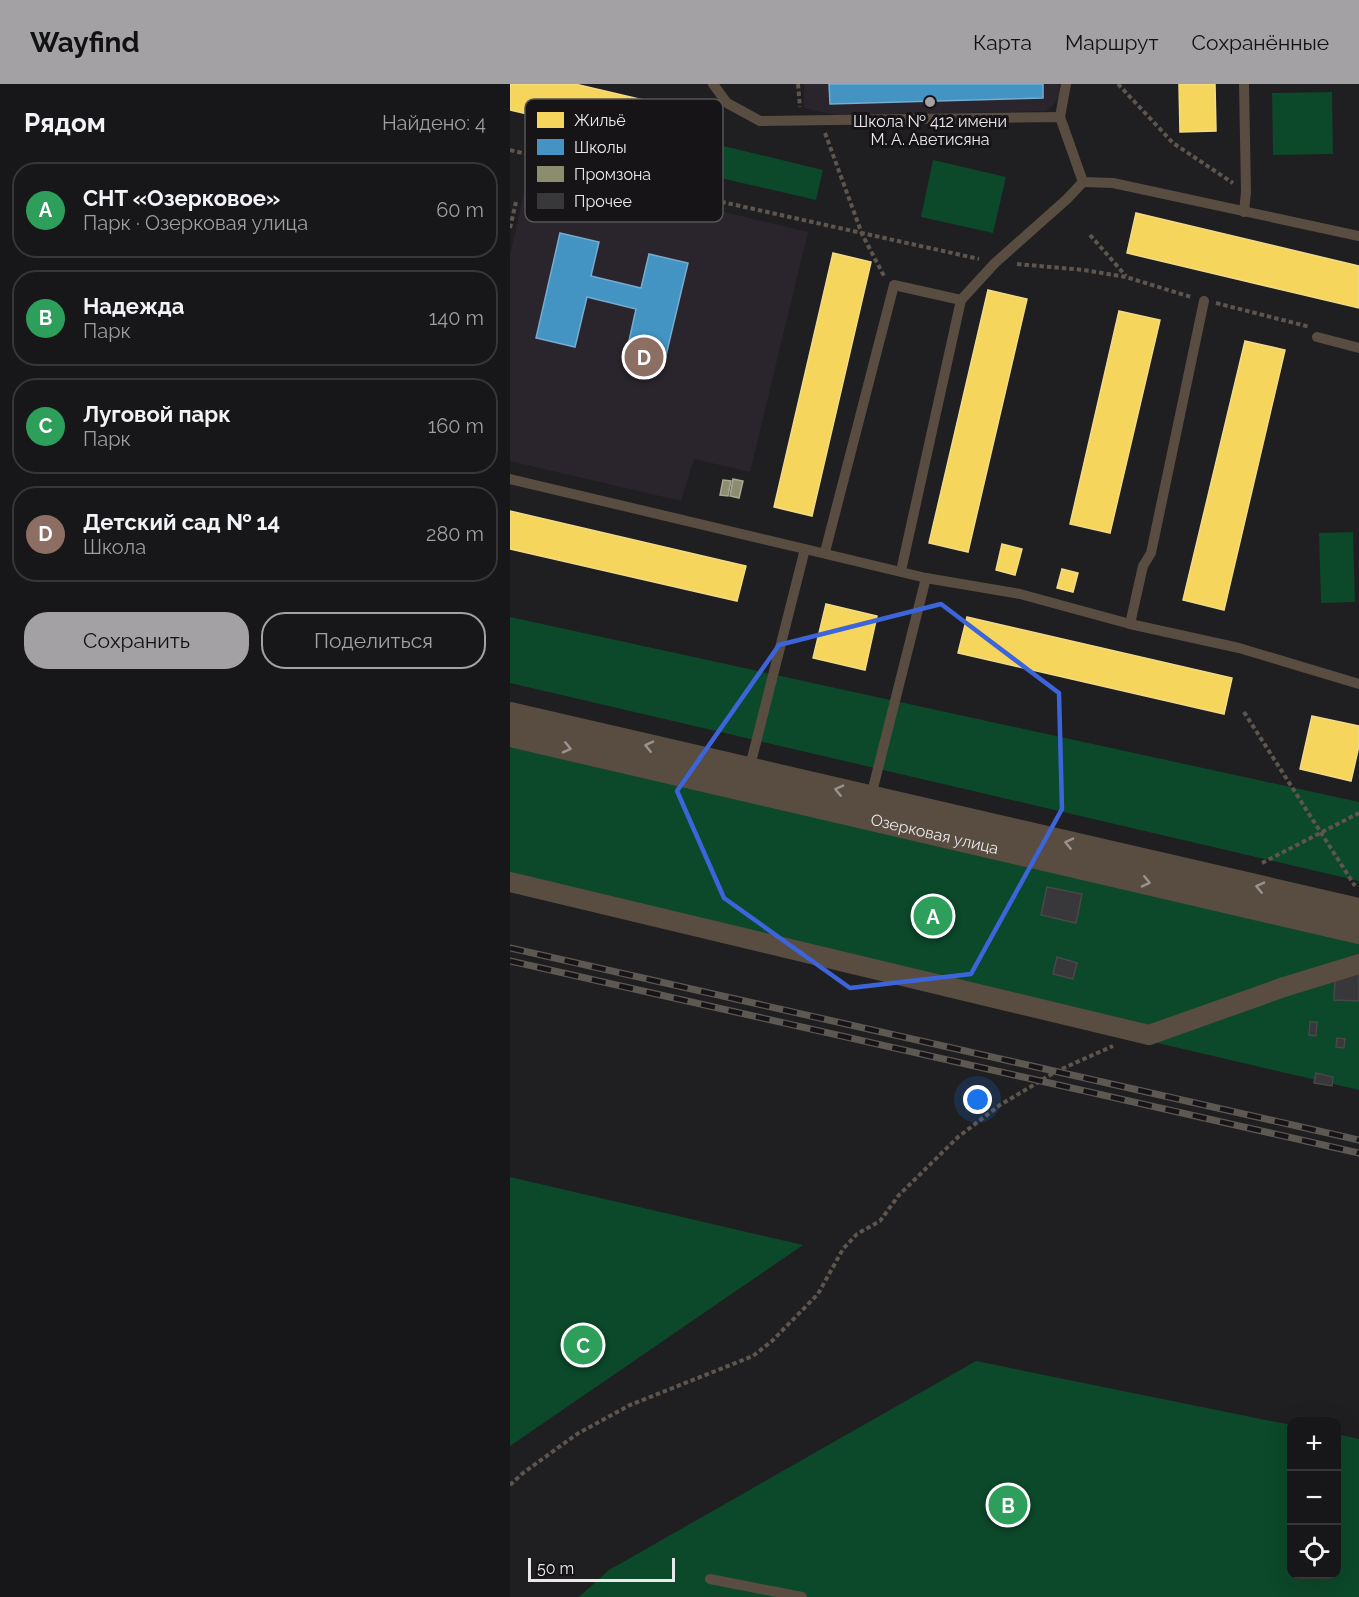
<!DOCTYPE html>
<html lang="ru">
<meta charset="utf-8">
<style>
:root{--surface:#171618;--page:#201f21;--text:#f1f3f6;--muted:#9e9fa2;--line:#363537;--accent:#a3a1a4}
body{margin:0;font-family:Raleway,sans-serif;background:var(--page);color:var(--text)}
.controls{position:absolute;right:18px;bottom:18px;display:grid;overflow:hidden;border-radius:12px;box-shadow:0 6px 24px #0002}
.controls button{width:54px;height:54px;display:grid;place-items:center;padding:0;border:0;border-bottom:2px solid var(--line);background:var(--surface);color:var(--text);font:30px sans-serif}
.scale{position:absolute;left:18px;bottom:15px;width:147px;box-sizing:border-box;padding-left:6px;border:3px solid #eae8eb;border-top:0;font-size:16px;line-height:21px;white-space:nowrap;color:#eae8eb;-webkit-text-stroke:4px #171418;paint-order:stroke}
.you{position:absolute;left:468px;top:1016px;width:21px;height:21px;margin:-15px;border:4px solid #fff;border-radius:50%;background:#1a73e8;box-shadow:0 0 0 9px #1a73e833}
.badge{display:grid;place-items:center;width:39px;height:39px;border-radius:50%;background:var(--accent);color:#fff;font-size:20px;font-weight:700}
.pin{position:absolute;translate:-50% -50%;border:3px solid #fff;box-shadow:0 2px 6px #0006}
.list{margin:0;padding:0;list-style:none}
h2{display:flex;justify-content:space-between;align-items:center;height:78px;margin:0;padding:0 24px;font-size:26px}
h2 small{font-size:20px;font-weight:400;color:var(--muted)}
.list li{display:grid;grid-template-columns:39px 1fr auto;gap:18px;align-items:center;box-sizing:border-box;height:96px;margin:0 12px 12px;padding:0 12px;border:2px solid var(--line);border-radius:24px}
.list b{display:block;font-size:22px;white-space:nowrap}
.list p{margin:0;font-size:20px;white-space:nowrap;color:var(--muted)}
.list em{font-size:20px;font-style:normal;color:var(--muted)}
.actions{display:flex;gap:12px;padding:18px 24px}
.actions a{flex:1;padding:14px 0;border:2px solid var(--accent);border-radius:24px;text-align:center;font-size:21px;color:var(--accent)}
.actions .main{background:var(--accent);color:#111}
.icon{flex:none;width:33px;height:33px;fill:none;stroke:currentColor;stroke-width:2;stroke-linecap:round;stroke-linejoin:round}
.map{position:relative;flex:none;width:849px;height:1513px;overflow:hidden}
header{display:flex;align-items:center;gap:36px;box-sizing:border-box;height:84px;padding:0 30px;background:var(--accent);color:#111}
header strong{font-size:28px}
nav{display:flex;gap:33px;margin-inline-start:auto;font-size:21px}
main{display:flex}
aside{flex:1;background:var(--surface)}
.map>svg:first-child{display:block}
.built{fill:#2a252c}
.green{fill:#0c482a}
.homes{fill:#f6d55c;stroke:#f2db87;stroke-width:1.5}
.schools{fill:#4393c3;stroke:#75accf;stroke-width:1.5}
.industry{fill:#8c8c6e;stroke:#a8a894;stroke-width:1.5}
.building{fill:#383739;stroke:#484849;stroke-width:1.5}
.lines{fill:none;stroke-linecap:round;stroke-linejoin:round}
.path{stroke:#5d554e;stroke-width:4;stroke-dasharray:4.5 3;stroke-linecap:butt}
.service{stroke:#594c40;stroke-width:10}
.minor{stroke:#594c40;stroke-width:20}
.tertiary{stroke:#594c40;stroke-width:24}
.rail-casing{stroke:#5e5853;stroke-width:7}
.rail{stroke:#171418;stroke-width:4.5;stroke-dasharray:14;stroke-linecap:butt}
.oneway{stroke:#9a928d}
.marked{fill:none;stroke:#3c65db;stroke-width:4.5;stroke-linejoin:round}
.poi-dot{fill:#a3a1a4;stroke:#171418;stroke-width:2}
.labels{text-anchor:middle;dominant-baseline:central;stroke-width:6;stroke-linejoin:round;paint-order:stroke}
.poi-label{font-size:16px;fill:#eae8eb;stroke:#171418}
.street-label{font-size:16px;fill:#eae8eb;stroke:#171418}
.key{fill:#171418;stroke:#565457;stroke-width:1.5}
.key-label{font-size:16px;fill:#eae8eb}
</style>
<header>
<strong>Wayfind</strong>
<nav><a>Карта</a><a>Маршрут</a><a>Сохранённые</a></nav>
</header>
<main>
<aside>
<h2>Рядом<small>Найдено: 4</small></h2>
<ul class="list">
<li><span class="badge" style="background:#2e9e5b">A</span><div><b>СНТ «Озерковое»</b><p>Парк · Озерковая улица</p></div><em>60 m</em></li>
<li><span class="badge" style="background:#2e9e5b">B</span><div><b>Надежда</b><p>Парк</p></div><em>140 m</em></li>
<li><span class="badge" style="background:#2e9e5b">C</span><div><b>Луговой парк</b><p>Парк</p></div><em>160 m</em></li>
<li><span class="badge" style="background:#8d6e63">D</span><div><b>Детский сад № 14</b><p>Школа</p></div><em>280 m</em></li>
</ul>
<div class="actions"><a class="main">Сохранить</a><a>Поделиться</a></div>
</aside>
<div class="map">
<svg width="849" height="1513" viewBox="0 0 849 1513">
<rect width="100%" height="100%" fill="#1f1e20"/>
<g class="built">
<path d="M 294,0 L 549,0 L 550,8 L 549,13 L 543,22 L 535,27 L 330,32 L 294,24 Z"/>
<path d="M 20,81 L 298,148 L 240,388 L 184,375 L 171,417 L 0,377 L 0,171 Z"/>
</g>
<g class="green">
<path d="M 822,8 L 823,70 L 763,71 L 762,9 Z"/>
<path d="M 213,62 L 313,86 L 306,116 L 206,93 Z"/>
<path d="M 423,76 L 496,93 L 483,149 L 411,133 Z"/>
<path d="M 843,448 L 845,518 L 811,519 L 809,449 Z"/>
<path d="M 0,533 L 849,718 L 849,797 L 0,599 Z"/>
<path d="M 0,663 L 849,857 L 849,1006 L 0,808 Z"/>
<path d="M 0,1093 L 293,1161 L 0,1362 Z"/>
<path d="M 466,1277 L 781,1341 L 782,1490 L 826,1490 L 827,1350 L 849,1355 L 849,1513 L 69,1513 L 99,1486 Z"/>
</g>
<g class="homes">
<path d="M 0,0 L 65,0 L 172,25 L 163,64 L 0,26 Z"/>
<path d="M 669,0 L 705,0 L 706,47 L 670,48 Z"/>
<path d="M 626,129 L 849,182 L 849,224 L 617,169 Z"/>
<path d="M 323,169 L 361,178 L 302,432 L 264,423 Z"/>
<path d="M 478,206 L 517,215 L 458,468 L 419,459 Z"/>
<path d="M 609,227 L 650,236 L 600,449 L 560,440 Z"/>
<path d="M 735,257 L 775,266 L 714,526 L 673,516 Z"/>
<path d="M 0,427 L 236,482 L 227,517 L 0,465 Z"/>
<path d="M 492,460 L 512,465 L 505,491 L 486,486 Z"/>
<path d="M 552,485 L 568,489 L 563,508 L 547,504 Z"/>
<path d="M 316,520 L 367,532 L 355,586 L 303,574 Z"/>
<path d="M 457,533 L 722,594 L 714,630 L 448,569 Z"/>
<path d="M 802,632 L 849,642 L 849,662 L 841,697 L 790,685 Z"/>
</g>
<g class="schools">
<path d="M 319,0 L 533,0 L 533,14 L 320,20 Z"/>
<path d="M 50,149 L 89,158 L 81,192 L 131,204 L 139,170 L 178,179 L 153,284 L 115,275 L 126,225 L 77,213 L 65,263 L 26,254 Z"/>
</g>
<g class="industry">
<path d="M 223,395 L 233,397 L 229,414 L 220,412 Z"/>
<path d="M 213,396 L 221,397 L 218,412 L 210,411 Z"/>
</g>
<g class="building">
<path d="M 537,803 L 572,810 L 566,839 L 531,831 Z"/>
<path d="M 547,873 L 567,879 L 563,895 L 543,890 Z"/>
<path d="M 849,889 L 849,917 L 824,916 L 825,896 Z"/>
<path d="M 800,938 L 807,938 L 806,952 L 799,951 Z"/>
<path d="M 827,954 L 835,955 L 834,964 L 826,963 Z"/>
<path d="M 806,989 L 823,993 L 822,1002 L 804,999 Z"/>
</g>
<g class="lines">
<g class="path">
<path d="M 288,0 L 290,23"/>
<path d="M 608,0 L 663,59 L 723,99"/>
<path d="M 315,49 L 352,150 L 374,192"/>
<path d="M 0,66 L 185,112 L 469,175"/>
<path d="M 0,144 L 6,118"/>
<path d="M 580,151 L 616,192"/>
<path d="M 507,180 L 574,186 L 616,193 L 681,213"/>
<path d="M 706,219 L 800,243"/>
<path d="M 734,628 L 845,802"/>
<path d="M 752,779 L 849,729"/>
<path d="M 0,1401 L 13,1389 L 67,1350 L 120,1321 L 243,1272 L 262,1257 L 308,1210 L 333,1165 L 347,1150 L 370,1137 L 389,1111 L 448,1053 L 490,1021 L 547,987 L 603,962"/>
</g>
<g class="service">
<path d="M 203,0 L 217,19 L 250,37 L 550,33 L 573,98 L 603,99 L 849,152"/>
<path d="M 734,0 L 736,108 L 734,128"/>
<path d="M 550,33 L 556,0"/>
<path d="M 451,216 L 485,179 L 557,115 L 573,98"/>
<path d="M 807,253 L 849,264"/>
<path d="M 0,395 L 295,465"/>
<path d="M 315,468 L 384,201 L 451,216 L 391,487"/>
<path d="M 416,494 L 510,510 L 620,540 L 633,482 L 641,469 L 694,217"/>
<path d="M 620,540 L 729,564 L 849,600"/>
<path d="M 239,686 L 295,465 L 416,494 L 360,716"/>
<path d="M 200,1495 L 292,1513"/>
</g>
<path class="minor" d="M 0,798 L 639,951 L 774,903 L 849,880"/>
<g class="tertiary">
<path d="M 0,630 L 849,826"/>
<path id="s1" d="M 0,651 L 849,848"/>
</g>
<defs>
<g id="rail">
<path d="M 0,864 L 849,1056"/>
<path d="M 0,877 L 849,1069"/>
</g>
</defs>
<use href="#rail" class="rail-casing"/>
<use href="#rail" class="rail"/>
</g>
<defs><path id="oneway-chevron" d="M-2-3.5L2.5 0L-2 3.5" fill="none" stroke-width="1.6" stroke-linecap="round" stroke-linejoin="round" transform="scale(1.5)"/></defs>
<g class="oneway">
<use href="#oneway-chevron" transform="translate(139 662) rotate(-167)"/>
<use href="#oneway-chevron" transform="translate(57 664) rotate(13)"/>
<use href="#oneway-chevron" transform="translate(329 706) rotate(-167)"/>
<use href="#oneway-chevron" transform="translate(559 759) rotate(-167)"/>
<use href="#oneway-chevron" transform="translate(636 798) rotate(13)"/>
<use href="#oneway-chevron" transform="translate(750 803) rotate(-167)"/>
</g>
<path class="marked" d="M 431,520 L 549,609 L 552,725 L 461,890 L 340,904 L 214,814 L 167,707 L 269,561 Z"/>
<circle class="poi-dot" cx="420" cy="18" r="6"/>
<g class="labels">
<g class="poi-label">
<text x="420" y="37">Школа № 412 имени<tspan x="420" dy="18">М. А. Аветисяна</tspan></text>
</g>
<g class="street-label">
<text stroke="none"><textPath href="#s1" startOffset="436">Озерковая улица</textPath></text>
</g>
</g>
<rect x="15" y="15" width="198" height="123" rx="9" class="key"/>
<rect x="27" y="28" width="27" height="16" fill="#f6d55c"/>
<rect x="27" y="55" width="27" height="16" fill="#4393c3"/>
<rect x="27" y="82" width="27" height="16" fill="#8c8c6e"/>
<rect x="27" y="109" width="27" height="16" fill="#383739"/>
<g class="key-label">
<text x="64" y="42">Жильё</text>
<text x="64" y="69">Школы</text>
<text x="64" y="96">Промзона</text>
<text x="64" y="123">Прочее</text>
</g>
</svg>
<div class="controls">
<button>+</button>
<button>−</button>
<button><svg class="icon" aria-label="locate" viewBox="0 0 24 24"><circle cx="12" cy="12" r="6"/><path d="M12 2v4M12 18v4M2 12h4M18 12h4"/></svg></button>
</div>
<div class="scale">50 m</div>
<div class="you"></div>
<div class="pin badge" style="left:423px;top:832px;background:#2e9e5b">A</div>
<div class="pin badge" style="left:498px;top:1421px;background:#2e9e5b">B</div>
<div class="pin badge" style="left:73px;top:1261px;background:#2e9e5b">C</div>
<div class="pin badge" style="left:134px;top:273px;background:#8d6e63">D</div>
</div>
</main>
